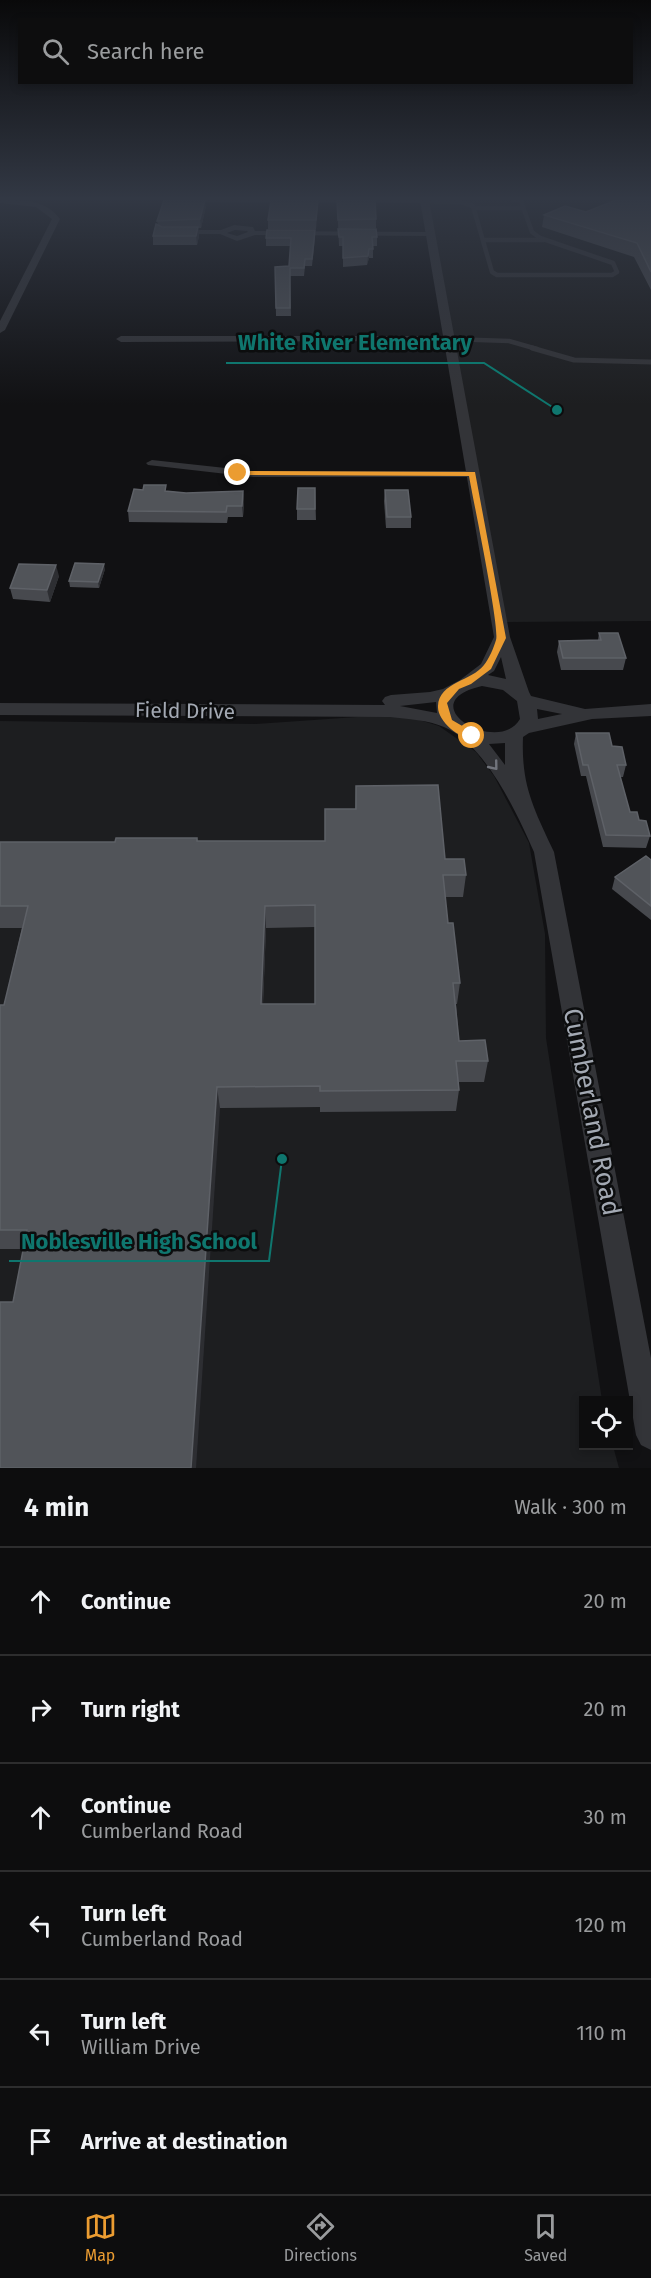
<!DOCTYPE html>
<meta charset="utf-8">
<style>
:root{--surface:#0d0d0e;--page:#1b1b1c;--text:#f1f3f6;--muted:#9a9c9e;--line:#2d2d2e;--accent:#eb9c31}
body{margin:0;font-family:"Fira Sans",sans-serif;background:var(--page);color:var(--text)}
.controls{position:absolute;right:18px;bottom:18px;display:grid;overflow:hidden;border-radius:0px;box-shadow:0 3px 9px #0003}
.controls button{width:54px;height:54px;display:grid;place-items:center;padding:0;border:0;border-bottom:2px solid var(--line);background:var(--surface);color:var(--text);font:30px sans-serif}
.stop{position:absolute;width:18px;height:18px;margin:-14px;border:4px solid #eb9c31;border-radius:50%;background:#fff}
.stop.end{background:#eb9c31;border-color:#fff;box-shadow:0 2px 6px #0008}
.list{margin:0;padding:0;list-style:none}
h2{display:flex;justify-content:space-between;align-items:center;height:78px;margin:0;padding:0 24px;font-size:26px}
h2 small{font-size:20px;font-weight:400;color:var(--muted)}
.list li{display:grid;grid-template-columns:39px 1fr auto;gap:18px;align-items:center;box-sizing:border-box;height:108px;padding:0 24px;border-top:2px solid var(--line)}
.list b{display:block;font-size:22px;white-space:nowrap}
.list p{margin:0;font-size:20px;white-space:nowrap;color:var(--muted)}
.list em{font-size:20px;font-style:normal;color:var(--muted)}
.icon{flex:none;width:33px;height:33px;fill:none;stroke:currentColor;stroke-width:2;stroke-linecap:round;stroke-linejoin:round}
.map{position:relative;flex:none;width:651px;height:1468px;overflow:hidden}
.search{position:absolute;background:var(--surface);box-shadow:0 3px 9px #0003;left:18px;right:18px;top:18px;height:66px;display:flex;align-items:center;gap:15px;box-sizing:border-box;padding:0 21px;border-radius:0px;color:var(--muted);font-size:22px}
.sheet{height:726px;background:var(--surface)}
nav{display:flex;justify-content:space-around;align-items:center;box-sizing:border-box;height:84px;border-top:2px solid var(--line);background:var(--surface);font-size:16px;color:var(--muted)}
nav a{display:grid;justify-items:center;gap:3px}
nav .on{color:var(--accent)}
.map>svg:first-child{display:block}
.built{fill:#1d1e20}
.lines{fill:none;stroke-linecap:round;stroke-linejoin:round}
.service-far1{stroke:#333438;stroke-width:4.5}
.service{stroke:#333438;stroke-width:5}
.minor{fill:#333438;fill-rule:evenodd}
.tertiary{fill:#333438;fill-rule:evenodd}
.wall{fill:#47494e;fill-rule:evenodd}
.shaded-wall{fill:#2d2e32}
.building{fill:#515459;stroke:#5e6167;stroke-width:1.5;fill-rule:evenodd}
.oneway{stroke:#71747c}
.route{fill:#eb9c31}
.labels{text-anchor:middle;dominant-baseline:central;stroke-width:5;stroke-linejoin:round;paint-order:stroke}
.street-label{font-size:21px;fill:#a3a9b3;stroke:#0c0d0e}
.near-street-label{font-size:26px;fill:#a3a9b3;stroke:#0c0d0e}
.leader{fill:none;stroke:#0f766e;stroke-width:2}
.callout-dot{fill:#0f766e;stroke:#0c0d0e;stroke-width:2}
.callout-label{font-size:22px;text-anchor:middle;font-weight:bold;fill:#0f766e;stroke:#0c0d0e;stroke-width:5;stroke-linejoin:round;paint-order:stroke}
</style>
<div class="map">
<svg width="651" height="1468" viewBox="0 0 651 1468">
<rect width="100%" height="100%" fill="#111113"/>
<g class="built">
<path d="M 424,200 L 651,200 L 651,621 L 501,622 Z"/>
<path d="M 400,714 L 439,726 L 476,752 L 494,776 L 529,843 L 545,934 L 546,1038 L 602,1400 L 584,1400 L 584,1446 L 613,1446 L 619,1468 L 0,1468 L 0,721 L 256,724 Z"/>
</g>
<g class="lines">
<g class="service-far1">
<path d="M 425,201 L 461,202 L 473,206 L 492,272 L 497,275 L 612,275 L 617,272 L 613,263 L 540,238 L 532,232 L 521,201 L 514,200"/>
<path d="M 474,208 L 523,208"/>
<path d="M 483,240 L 544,240"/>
<path d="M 448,339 L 509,341 L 537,349"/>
</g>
<path class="service" d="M 532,348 L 574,360 L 651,362"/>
<g class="minor">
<path d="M 0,200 C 23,200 45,199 60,219 L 5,330 L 0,333 L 0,321 L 52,219 L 36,207 L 0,203 Z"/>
<path d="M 184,200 L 428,200 L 429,201 L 425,203 L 188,202 Z"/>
<path d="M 234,225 L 253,227 L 255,231 L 431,232 L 435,234 L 431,236 L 255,235 L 237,241 L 220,234 L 180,234 L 176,232 L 180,230 L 221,230 ZM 235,230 L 247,231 L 248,232 L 237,236 L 227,233 Z"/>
<path d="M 448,336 L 451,337 L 451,341 L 121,342 L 116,339 L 121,336 Z"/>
<path d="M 152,460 L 253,471 L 473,471 L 479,474 L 473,477 L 253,477 L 148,465 L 146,463 Z"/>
</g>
<path class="tertiary" d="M 420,200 L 429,200 L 510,637 L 529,692 L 531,696 L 585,709 L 651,704 L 651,716 L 592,719 L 529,733 L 523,737 C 521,786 534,809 554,852 L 651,1358 L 651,1450 L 641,1445 L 636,1435 L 534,852 C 517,813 485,744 444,727 C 428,720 408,719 390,717 L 0,715 L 0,703 L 385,705 L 382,701 L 385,697 L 391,695 L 430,692 L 443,689 L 460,680 L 481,664 L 494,637 ZM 501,657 L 506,679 L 488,675 L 494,671 ZM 482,686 L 503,690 L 517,701 L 520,719 C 498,757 408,703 482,686 ZM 436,702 L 437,713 L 400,706 ZM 537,709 L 562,714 L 538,719 ZM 505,743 L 505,765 L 489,744 Z"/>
</g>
<g class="wall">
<path d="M 318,200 L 316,229 L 268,229 L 268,220 Z"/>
<path d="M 337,200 L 376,219 L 376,228 L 346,229 L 377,237 L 377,246 L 373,246 L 373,258 L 369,258 L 367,265 L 343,267 L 343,246 L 339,246 Z"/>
<path d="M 651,200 L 651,290 L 634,257 L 542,227 L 544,215 L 586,212 Z"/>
<path d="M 206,206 L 201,228 L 198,228 L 199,236 L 197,245 L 153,245 L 153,236 L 158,225 L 157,221 Z"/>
<path d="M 266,238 L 315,238 L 312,266 L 305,266 L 304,276 L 290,276 L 291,316 L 276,316 L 275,267 L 289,266 L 291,246 L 266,246 Z"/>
<path d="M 315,488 L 316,520 L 297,520 L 297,509 Z"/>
<path d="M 385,490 L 411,517 L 411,528 L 386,528 L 384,501 Z"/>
<path d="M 167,491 L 186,493 L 243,491 L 244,502 L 243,517 L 228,517 L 227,523 L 129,522 L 128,511 Z"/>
<path d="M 105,569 L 99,588 L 70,587 L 69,581 Z"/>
<path d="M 59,576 L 50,602 L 13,599 L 10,588 Z"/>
<path d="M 599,633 L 626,658 L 623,670 L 561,670 L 557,652 L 559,641 L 598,640 Z"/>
<path d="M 576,733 L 612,746 L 626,765 L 623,777 L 620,777 L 630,812 L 639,820 L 650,836 L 646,848 L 603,847 L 586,776 L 581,776 L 574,744 Z"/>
<path d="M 356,786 L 445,859 L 466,875 L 463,897 L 445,897 L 448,923 L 460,983 L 457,1004 L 456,1004 L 459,1041 L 488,1061 L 484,1082 L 459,1082 L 459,1090 L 456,1111 L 320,1112 L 320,1107 L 220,1108 L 13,1302 L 23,1249 L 0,1249 L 0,1005 L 4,1005 L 22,928 L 0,928 L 0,842 L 115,842 L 197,838 L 198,841 L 325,841 L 355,809 ZM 315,927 L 315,1004 L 263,1004 L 266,928 Z"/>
<path d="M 651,860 L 651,920 L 612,889 L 615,877 Z"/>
</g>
<g class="shaded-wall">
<path d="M 205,200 L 206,206 L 201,228 L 200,219 Z"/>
<path d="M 318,200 L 318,205 L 316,229 L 316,220 Z"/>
<path d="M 198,227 L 199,236 L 197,245 L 196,236 Z"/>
<path d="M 369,249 L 369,258 L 367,265 L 368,256 Z"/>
<path d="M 243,491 L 244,502 L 243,517 L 242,506 Z"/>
<path d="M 104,564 L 105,569 L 99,588 L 98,582 Z"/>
<path d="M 56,565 L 59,576 L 50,602 L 47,590 Z"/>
<path d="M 265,906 L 266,928 L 262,1026 L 261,1004 Z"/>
<path d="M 217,1087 L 220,1108 L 196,1468 L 191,1468 Z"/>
</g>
<g class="building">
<path d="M 164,200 L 205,200 L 200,219 L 157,221 Z"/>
<path d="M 271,200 L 318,200 L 316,220 L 268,220 Z"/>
<path d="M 337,200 L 375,200 L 376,219 L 338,220 Z"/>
<path d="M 616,200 L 651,200 L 651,272 L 637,243 L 544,215 L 565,206 L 586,212 Z"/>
<path d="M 156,224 L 162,227 L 198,227 L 196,236 L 153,236 Z"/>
<path d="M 338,229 L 376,229 L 377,237 L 372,237 L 373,249 L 369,249 L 368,256 L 343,258 L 343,237 L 339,237 Z"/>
<path d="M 267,230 L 315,230 L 312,259 L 305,259 L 304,268 L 290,268 L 290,308 L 276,308 L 275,267 L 289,266 L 291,238 L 266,238 Z"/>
<path d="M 144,485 L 166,485 L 165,491 L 186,493 L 243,491 L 242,506 L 227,506 L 226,512 L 128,511 L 134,489 L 143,490 Z"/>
<path d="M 298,488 L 315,488 L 315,509 L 297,509 Z"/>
<path d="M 385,490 L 408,490 L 411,517 L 387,517 Z"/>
<path d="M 75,563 L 104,564 L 98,582 L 69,581 Z"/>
<path d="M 19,564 L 56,565 L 47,590 L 10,588 Z"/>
<path d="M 599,633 L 618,633 L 626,658 L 563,658 L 559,641 L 601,640 Z"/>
<path d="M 576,733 L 609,733 L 612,746 L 622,747 L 626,765 L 617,765 L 630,812 L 637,812 L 639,820 L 646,821 L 650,836 L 606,835 L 588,765 L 583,765 Z"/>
<path d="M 438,785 L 445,859 L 464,859 L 466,875 L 443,875 L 448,923 L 453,923 L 460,983 L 453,983 L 459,1041 L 485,1040 L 488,1061 L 456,1061 L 459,1090 L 320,1091 L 320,1086 L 217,1087 L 191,1468 L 0,1468 L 0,1302 L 13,1302 L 27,1230 L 0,1230 L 0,1005 L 4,1005 L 28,906 L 0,906 L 0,842 L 115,842 L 116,838 L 197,838 L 197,841 L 325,841 L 325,809 L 356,809 L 356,786 ZM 315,905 L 315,1004 L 261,1004 L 265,906 Z"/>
<path d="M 646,856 L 651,860 L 651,906 L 615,877 Z"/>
</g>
<defs><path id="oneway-chevron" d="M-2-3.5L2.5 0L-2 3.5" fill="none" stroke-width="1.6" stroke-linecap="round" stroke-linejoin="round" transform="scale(1.5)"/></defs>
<use class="oneway" href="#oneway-chevron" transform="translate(494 766) rotate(51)"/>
<linearGradient id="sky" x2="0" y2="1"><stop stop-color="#09090a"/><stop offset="0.49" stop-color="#323844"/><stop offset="1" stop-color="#323844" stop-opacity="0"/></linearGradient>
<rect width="651" height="405" fill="url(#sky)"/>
<path class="route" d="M 238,471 L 475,472 L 506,638 L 491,669 L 471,684 L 459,689 L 447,703 L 452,720 L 476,734 L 476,739 C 461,741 437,721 438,706 C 439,682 472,681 484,665 C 489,659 494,647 496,640 C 500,628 473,499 469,476 L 235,475 Z"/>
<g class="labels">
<g class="street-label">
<text transform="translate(185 711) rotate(1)">Field Drive</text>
</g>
<g class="near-street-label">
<text transform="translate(592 1112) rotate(79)">Cumberland Road</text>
</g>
</g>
<path class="leader" d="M557 410L484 363H226M282 1159L269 1261H9"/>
<g class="callout-dot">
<circle cx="557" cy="410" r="6"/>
<circle cx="282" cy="1159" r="6"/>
</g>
<g class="callout-label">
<text x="355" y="350">White River Elementary</text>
<text x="139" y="1249">Noblesville High School</text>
</g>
</svg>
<div class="controls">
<button><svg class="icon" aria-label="locate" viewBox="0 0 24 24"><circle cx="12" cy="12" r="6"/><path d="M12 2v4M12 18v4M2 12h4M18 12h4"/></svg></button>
</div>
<div class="stop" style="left:472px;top:736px"></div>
<div class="stop end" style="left:238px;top:473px"></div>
<div class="search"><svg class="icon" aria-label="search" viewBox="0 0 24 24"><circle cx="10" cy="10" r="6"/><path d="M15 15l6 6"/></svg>Search here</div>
</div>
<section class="sheet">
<h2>4 min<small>Walk · 300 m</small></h2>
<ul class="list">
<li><svg class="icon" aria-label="ahead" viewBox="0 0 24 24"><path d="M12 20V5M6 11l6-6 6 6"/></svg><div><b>Continue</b></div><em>20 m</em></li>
<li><svg class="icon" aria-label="right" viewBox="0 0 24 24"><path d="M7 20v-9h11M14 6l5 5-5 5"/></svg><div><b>Turn right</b></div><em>20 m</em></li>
<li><svg class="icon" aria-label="ahead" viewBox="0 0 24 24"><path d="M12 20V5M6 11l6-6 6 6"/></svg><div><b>Continue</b><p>Cumberland Road</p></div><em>30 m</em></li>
<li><svg class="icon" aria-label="left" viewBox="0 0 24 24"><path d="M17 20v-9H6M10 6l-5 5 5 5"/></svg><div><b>Turn left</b><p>Cumberland Road</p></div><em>120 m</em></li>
<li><svg class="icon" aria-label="left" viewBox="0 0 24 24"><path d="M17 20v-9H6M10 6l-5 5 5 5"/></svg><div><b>Turn left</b><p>William Drive</p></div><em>110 m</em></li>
<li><svg class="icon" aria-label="arrive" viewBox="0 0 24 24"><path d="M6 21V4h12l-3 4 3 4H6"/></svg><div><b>Arrive at destination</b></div></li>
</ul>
</section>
<nav>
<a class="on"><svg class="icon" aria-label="map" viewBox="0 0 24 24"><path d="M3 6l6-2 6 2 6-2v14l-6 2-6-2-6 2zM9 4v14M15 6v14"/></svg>Map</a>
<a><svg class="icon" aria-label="directions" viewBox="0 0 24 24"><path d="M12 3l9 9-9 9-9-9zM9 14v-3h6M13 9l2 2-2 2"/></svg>Directions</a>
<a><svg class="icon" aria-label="saved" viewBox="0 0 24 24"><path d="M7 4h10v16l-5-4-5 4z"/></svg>Saved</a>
</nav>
